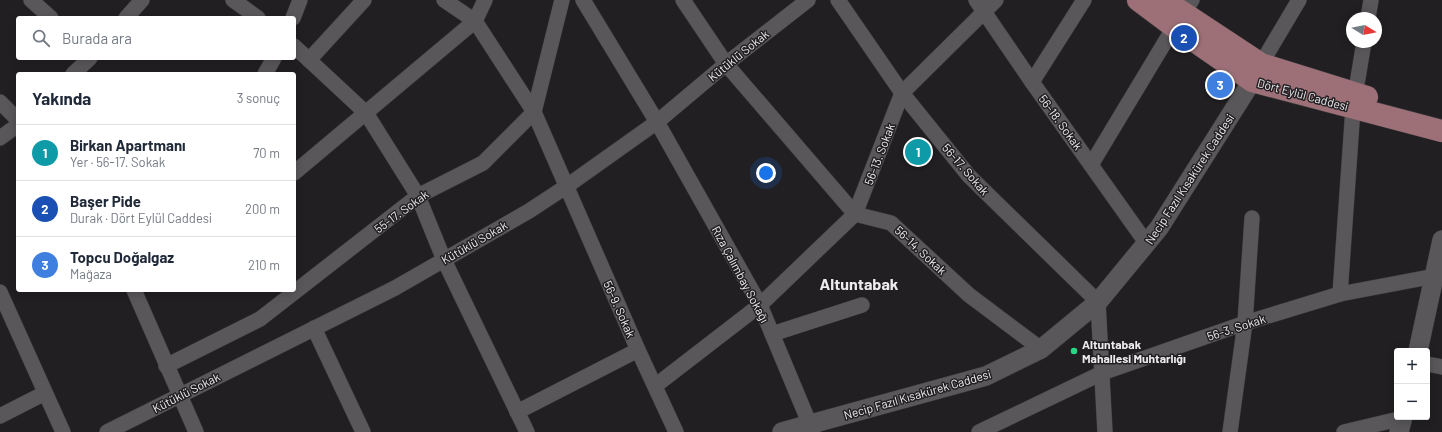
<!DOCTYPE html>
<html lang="tr">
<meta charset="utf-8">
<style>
:root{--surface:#fff;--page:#f2f2f3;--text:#1f2937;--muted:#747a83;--line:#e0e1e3;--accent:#24785a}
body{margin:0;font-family:Barlow,sans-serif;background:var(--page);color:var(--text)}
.controls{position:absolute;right:12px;bottom:12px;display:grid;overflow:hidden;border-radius:4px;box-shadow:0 2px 10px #0003}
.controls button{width:36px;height:36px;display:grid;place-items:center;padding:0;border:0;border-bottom:1px solid var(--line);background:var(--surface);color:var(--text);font:20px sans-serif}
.compass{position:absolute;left:1346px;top:12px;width:36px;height:36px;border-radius:50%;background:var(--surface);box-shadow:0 2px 10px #0003;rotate:100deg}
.you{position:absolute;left:766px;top:173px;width:14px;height:14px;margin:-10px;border:3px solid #fff;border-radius:50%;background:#1a73e8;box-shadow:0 0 0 6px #1a73e833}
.badge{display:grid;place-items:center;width:26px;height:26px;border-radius:50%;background:var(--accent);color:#fff;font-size:13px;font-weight:700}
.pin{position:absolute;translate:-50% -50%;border:2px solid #fff;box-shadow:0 1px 4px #0006}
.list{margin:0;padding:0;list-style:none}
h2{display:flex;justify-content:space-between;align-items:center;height:52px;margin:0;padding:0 16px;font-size:17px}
h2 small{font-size:13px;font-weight:400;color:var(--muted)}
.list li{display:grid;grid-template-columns:26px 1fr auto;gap:12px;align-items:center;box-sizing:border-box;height:56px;padding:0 16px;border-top:1px solid var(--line)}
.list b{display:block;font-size:15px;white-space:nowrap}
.list p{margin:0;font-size:13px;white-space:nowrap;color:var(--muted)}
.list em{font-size:13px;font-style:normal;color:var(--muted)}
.icon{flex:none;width:22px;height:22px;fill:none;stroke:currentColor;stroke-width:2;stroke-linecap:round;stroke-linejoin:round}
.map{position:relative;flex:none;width:1442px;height:432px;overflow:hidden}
.search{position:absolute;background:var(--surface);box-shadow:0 2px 10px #0003;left:16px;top:16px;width:280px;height:44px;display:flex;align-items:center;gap:10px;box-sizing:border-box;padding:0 14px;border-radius:4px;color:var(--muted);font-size:15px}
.panel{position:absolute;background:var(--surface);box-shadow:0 2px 10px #0003;left:16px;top:72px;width:280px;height:220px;border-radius:4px}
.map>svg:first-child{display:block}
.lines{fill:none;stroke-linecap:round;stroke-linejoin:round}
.minor-casing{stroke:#3d3b3e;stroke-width:16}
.tertiary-casing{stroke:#3d3b3e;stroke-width:20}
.primary-casing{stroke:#3d3b3e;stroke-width:23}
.minor{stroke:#5a575b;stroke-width:15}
.tertiary{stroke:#5a575b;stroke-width:19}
.primary{stroke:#9d7077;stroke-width:22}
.poi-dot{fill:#29d885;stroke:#221f22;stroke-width:1.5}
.labels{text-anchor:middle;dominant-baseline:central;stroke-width:3;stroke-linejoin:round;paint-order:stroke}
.street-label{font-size:12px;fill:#edecee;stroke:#221f22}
.poi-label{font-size:12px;font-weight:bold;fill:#edecee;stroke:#221f22;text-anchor:start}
.district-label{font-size:16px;font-weight:bold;fill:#edecee;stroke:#221f22}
</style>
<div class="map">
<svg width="1442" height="432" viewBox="0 0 1442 432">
<rect width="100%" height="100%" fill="#221f22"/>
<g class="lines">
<defs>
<g id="minor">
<path d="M 31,0 L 51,18"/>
<path d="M 233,0 L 258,18"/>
<path d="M 444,0 L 475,21 L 534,112 L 638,350 L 676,432"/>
<path d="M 583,0 L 657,122 L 760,305 L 813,432"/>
<path d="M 683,0 L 726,64 L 855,214 L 891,223 L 969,295 L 1041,349"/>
<path d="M 838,0 L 902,93 L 969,176 L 1098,302 L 1105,432"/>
<path d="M 976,0 L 1032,82 L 1147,244"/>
<path d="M 1183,14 L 1192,0"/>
<path d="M 126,18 L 142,0"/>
<path d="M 293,18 L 300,0"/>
<path d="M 1368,18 L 1371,0"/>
<path d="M 294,46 L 366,113 L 418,196 L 444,260 L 527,432"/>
<path d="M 309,60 L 364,0"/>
<path d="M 1261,64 L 1299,0"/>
<path d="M 73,74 L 90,58"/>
<path d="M 265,74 L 274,58"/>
<path d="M 1032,82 L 1084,0"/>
<path d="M 0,102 L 18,120"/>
<path d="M 0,138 L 18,125"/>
<path d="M 1091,165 L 1174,27"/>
<path d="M 294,173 L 475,21 L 485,0"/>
<path d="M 134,290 L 196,432"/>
<path d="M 0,292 L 63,432"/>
<path d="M 1340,294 L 1353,108 L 1364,42"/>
<path d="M 314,328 L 363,432"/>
<path d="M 772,334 L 862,305"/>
<path d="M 1427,364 L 1442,367"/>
<path d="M 166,366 L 260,319 L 418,196 L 483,163 L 534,112 L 562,0"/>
<path d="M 655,386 L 760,305 L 855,214 L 902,93 L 996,0"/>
<path d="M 517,412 L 638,350"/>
<path d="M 0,416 L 45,393"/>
<path d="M 107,432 L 395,288 L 529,211 L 567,186 L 657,122 L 726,64 L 808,0"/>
<path d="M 979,432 L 1102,373 L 1245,323 L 1340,294 L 1435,276"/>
<path d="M 1230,432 L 1245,323 L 1252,218"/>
<path d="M 1344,432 L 1403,418"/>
</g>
<g id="tertiary">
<path d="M 1418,351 L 1442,240"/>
<path d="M 782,432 L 986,376 L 1041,349 L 1098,302 L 1159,228 L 1252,81"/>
<path d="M 1399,432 L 1403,417"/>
</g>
<g id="primary">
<path d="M 1138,0 L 1174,27 L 1252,81 L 1442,131"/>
<path d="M 1164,0 L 1261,64 L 1367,97"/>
</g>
</defs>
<use href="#minor" class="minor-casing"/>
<use href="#tertiary" class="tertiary-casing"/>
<use href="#primary" class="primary-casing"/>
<use href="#minor" class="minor"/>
<use href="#tertiary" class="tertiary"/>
<use href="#primary" class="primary"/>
</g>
<circle class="poi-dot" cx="1074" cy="351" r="4"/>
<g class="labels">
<g class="street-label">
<text transform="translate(738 55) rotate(-39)">Kütüklü Sokak</text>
<text transform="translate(1303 94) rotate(15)">Dört Eylül Caddesi</text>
<text transform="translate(1061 122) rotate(54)">56-18. Sokak</text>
<text transform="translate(879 154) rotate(-69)">56-13. Sokak</text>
<text transform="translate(966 169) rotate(49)">56-17. Sokak</text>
<text transform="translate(1189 179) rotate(-57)">Necip Fazıl Kısakürek Caddesi</text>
<text transform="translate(401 211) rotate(-36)">55-17. Sokak</text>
<text transform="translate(474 242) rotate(-30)">Kütüklü Sokak</text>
<text transform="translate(921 250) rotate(43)">56-14. Sokak</text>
<text transform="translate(741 274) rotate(62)">Rıza Çalımbay Sokağı</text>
<text transform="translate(620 309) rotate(66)">56-9. Sokak</text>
<text transform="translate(1236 327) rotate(-18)">56-3. Sokak</text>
<text transform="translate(186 392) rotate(-27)">Kütüklü Sokak</text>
<text transform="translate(917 394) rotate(-16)">Necip Fazıl Kısakürek Caddesi</text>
</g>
<g class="poi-label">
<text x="1082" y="344">Altuntabak<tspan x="1082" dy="14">Mahallesi Muhtarlığı</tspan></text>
</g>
<g class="district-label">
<text x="859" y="283">Altuntabak</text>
</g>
</g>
</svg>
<div class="controls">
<button>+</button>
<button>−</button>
</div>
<svg class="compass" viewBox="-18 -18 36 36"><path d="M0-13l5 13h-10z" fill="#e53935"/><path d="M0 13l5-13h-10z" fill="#747a83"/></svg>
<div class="you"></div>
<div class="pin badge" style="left:918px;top:152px;background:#0f9aa8">1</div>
<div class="pin badge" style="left:1184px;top:38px;background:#1a4fb4">2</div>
<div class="pin badge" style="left:1220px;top:85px;background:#3f7fe0">3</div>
<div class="search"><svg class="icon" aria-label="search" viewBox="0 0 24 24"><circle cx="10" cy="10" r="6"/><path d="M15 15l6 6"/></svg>Burada ara</div>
<section class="panel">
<h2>Yakında<small>3 sonuç</small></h2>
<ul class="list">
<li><span class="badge" style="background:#0f9aa8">1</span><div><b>Birkan Apartmanı</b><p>Yer · 56-17. Sokak</p></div><em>70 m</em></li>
<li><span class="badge" style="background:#1a4fb4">2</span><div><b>Başer Pide</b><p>Durak · Dört Eylül Caddesi</p></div><em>200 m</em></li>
<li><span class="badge" style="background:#3f7fe0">3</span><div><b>Topcu Doğalgaz</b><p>Mağaza</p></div><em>210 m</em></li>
</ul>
</section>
</div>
